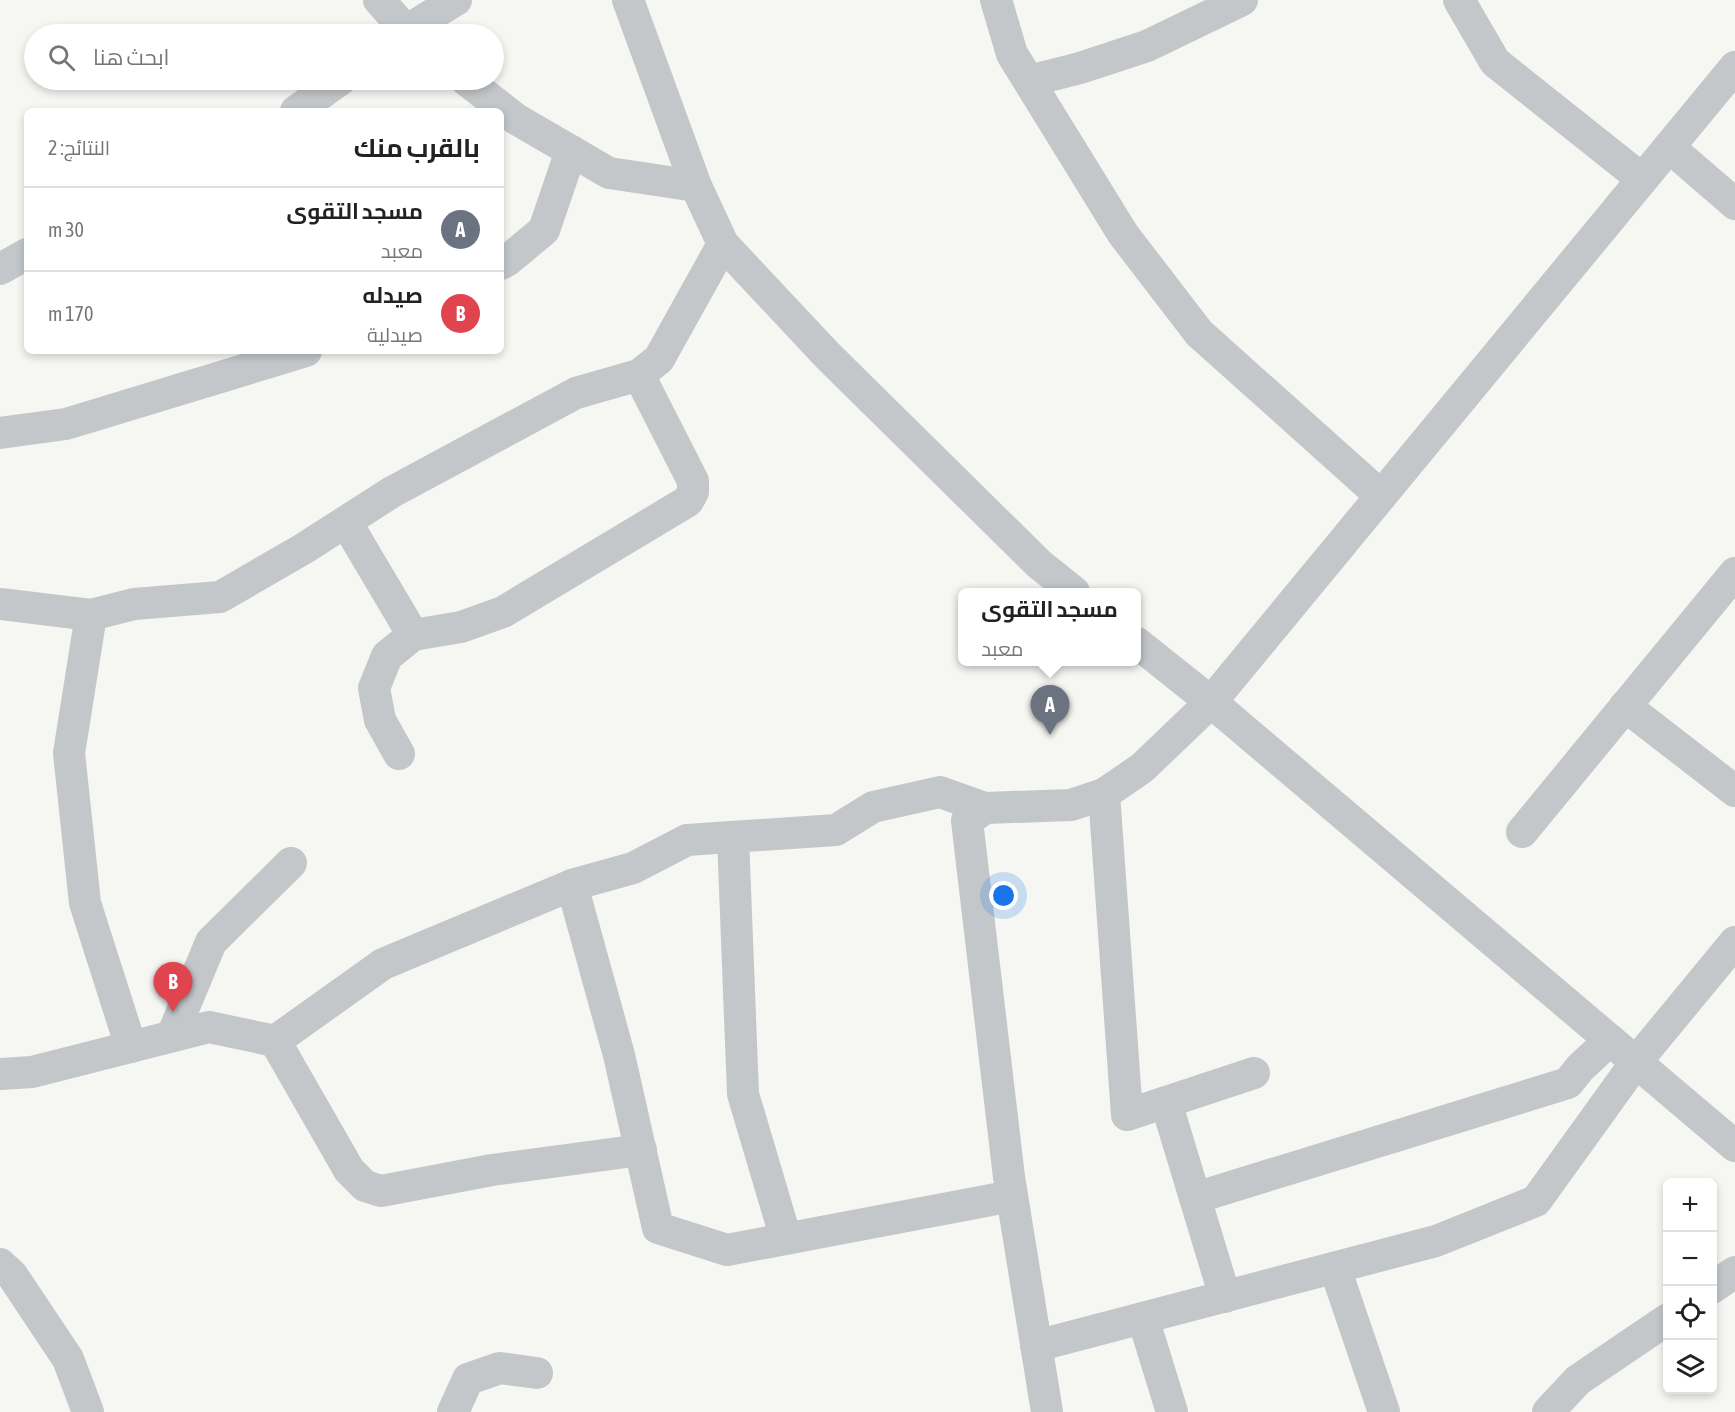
<!DOCTYPE html>
<html lang="ar">
<meta charset="utf-8">
<style>
:root{--surface:#fff;--page:#f6f6f6;--text:#222;--muted:#767676;--line:#e0e0e0;--accent:#0f766e}
body{margin:0;font-family:"Asap Condensed",Cairo,sans-serif;background:var(--page);color:var(--text);direction:rtl}
.controls{position:absolute;right:18px;bottom:18px;display:grid;overflow:hidden;border-radius:9px;box-shadow:0 3px 9px #0003}
.controls button{width:54px;height:54px;display:grid;place-items:center;padding:0;border:0;border-bottom:2px solid var(--line);background:var(--surface);color:var(--text);font:30px sans-serif}
.you{position:absolute;left:1004px;top:896px;width:21px;height:21px;margin:-15px;border:4px solid #fff;border-radius:50%;background:#1a73e8;box-shadow:0 0 0 9px #1a73e833}
.badge{display:grid;place-items:center;width:39px;height:39px;border-radius:50%;background:var(--accent);color:#fff;font-size:20px;font-weight:700}
.pin{position:absolute;translate:-50% -50px;filter:drop-shadow(0 2px 3px #0008)}
.pin::after{content:'';position:absolute;top:32px;width:21px;height:18px;background:inherit;clip-path:polygon(0 0,100% 0,50% 100%)}
.popup{position:absolute;left:958px;top:588px;width:183px;height:78px;box-sizing:border-box;display:grid;place-content:center;border-radius:9px;background:var(--surface);filter:drop-shadow(0 2px 4px #0005);font-size:20px;white-space:nowrap;color:var(--muted)}
.popup b{font-size:22px;color:var(--text)}
.popup::after{content:'';position:absolute;left:50%;top:100%;margin-left:-12px;border:12px solid transparent;border-top-color:var(--surface)}
.list{margin:0;padding:0;list-style:none}
h2{display:flex;justify-content:space-between;align-items:center;height:78px;margin:0;padding:0 24px;font-size:26px}
h2 small{font-size:20px;font-weight:400;color:var(--muted)}
.list li{display:grid;grid-template-columns:39px 1fr auto;gap:18px;align-items:center;box-sizing:border-box;height:84px;padding:0 24px;border-top:2px solid var(--line)}
.list b{display:block;font-size:22px;white-space:nowrap}
.list p{margin:0;font-size:20px;white-space:nowrap;color:var(--muted)}
.list em{font-size:20px;font-style:normal;color:var(--muted)}
.icon{flex:none;width:33px;height:33px;fill:none;stroke:currentColor;stroke-width:2;stroke-linecap:round;stroke-linejoin:round}
.map{position:relative;flex:none;width:1735px;height:1412px;overflow:hidden;direction:ltr}
.search{position:absolute;background:var(--surface);box-shadow:0 3px 9px #0003;left:24px;top:24px;width:480px;height:66px;display:flex;align-items:center;gap:15px;box-sizing:border-box;padding:0 21px;border-radius:33px;color:var(--muted);font-size:22px}
.panel{position:absolute;background:var(--surface);box-shadow:0 3px 9px #0003;left:24px;top:108px;width:480px;height:246px;border-radius:9px;direction:rtl}
.map>svg:first-child{display:block}
.lines{fill:none;stroke-linecap:round;stroke-linejoin:round}
.minor{stroke:#c3c7ca;stroke-width:32}
</style>
<div class="map">
<svg width="1735" height="1412" viewBox="0 0 1735 1412">
<rect width="100%" height="100%" fill="#f6f6f2"/>
<g class="lines">
<g class="minor">
<path d="M 379,0 L 409,34"/>
<path d="M 628,0 L 696,186 L 723,244 L 828,356 L 1039,564 L 1074,592"/>
<path d="M 996,0 L 1012,54 L 1123,234 L 1199,333 L 1381,496"/>
<path d="M 1459,0 L 1495,62 L 1642,179"/>
<path d="M 401,34 L 456,0"/>
<path d="M 466,80 L 516,119 L 609,173 L 696,186"/>
<path d="M 1029,81 L 1080,68 L 1147,46 L 1242,0"/>
<path d="M 296,111 L 340,80"/>
<path d="M 1669,147 L 1735,204"/>
<path d="M 501,264 L 508,260 L 544,230 L 571,151"/>
<path d="M 0,269 L 27,254"/>
<path d="M 0,433 L 66,424 L 306,351"/>
<path d="M 346,522 L 413,635"/>
<path d="M 0,604 L 91,615 L 134,604 L 220,597 L 303,549 L 392,492 L 576,393 L 639,375 L 659,359 L 723,244"/>
<path d="M 91,615 L 69,753 L 85,903 L 131,1047"/>
<path d="M 1137,643 L 1211,702 L 1735,1146"/>
<path d="M 1625,706 L 1735,791"/>
<path d="M 399,754 L 380,720 L 374,688 L 387,656 L 413,635 L 461,627 L 503,612 L 688,501 L 693,492 L 693,481 L 639,375"/>
<path d="M 1104,794 L 1127,1115 L 1254,1073"/>
<path d="M 1522,832 L 1735,573"/>
<path d="M 733,837 L 743,1094 L 786,1239"/>
<path d="M 572,885 L 619,1055 L 658,1228 L 727,1250 L 1012,1196"/>
<path d="M 172,1036 L 211,942 L 291,863"/>
<path d="M 275,1041 L 349,1170 L 365,1186 L 381,1191 L 492,1170 L 641,1150"/>
<path d="M 0,1074 L 32,1072 L 209,1027 L 275,1041 L 383,964 L 572,885 L 633,868 L 687,840 L 836,830 L 873,807 L 940,792 L 985,808"/>
<path d="M 1166,1102 L 1225,1297"/>
<path d="M 1195,1198 L 1568,1083 L 1580,1068 L 1610,1040"/>
<path d="M 0,1264 L 12,1275 L 68,1359 L 88,1412"/>
<path d="M 1335,1268 L 1384,1412"/>
<path d="M 1712,1288 L 1735,1272"/>
<path d="M 1143,1318 L 1172,1412"/>
<path d="M 1036,1346 L 1436,1241 L 1536,1201 L 1636,1062 L 1735,942"/>
<path d="M 453,1412 L 468,1379 L 500,1368 L 537,1373"/>
<path d="M 1047,1412 L 1009,1177 L 967,821 L 985,808 L 1071,805 L 1104,794 L 1142,768 L 1211,702 L 1735,67"/>
<path d="M 1548,1412 L 1578,1380 L 1668,1319"/>
</g>
</g>
</svg>
<div class="controls">
<button>+</button>
<button>−</button>
<button><svg class="icon" aria-label="locate" viewBox="0 0 24 24"><circle cx="12" cy="12" r="6"/><path d="M12 2v4M12 18v4M2 12h4M18 12h4"/></svg></button>
<button><svg class="icon" aria-label="layers" viewBox="0 0 24 24"><path d="M12 4l9 5-9 5-9-5zM3 14l9 5 9-5"/></svg></button>
</div>
<div class="you"></div>
<div class="pin badge" style="left:1050px;top:735px;background:#6b7280">A</div>
<div class="popup"><b>مسجد التقوى</b>معبد</div>
<div class="pin badge" style="left:173px;top:1012px;background:#e0444e">B</div>
<div class="search"><svg class="icon" aria-label="search" viewBox="0 0 24 24"><circle cx="10" cy="10" r="6"/><path d="M15 15l6 6"/></svg>ابحث هنا</div>
<section class="panel">
<h2>بالقرب منك<small>النتائج: 2</small></h2>
<ul class="list">
<li><span class="badge" style="background:#6b7280">A</span><div><b>مسجد التقوى</b><p>معبد</p></div><em>30 m</em></li>
<li><span class="badge" style="background:#e0444e">B</span><div><b>صيدله</b><p>صيدلية</p></div><em>170 m</em></li>
</ul>
</section>
</div>
